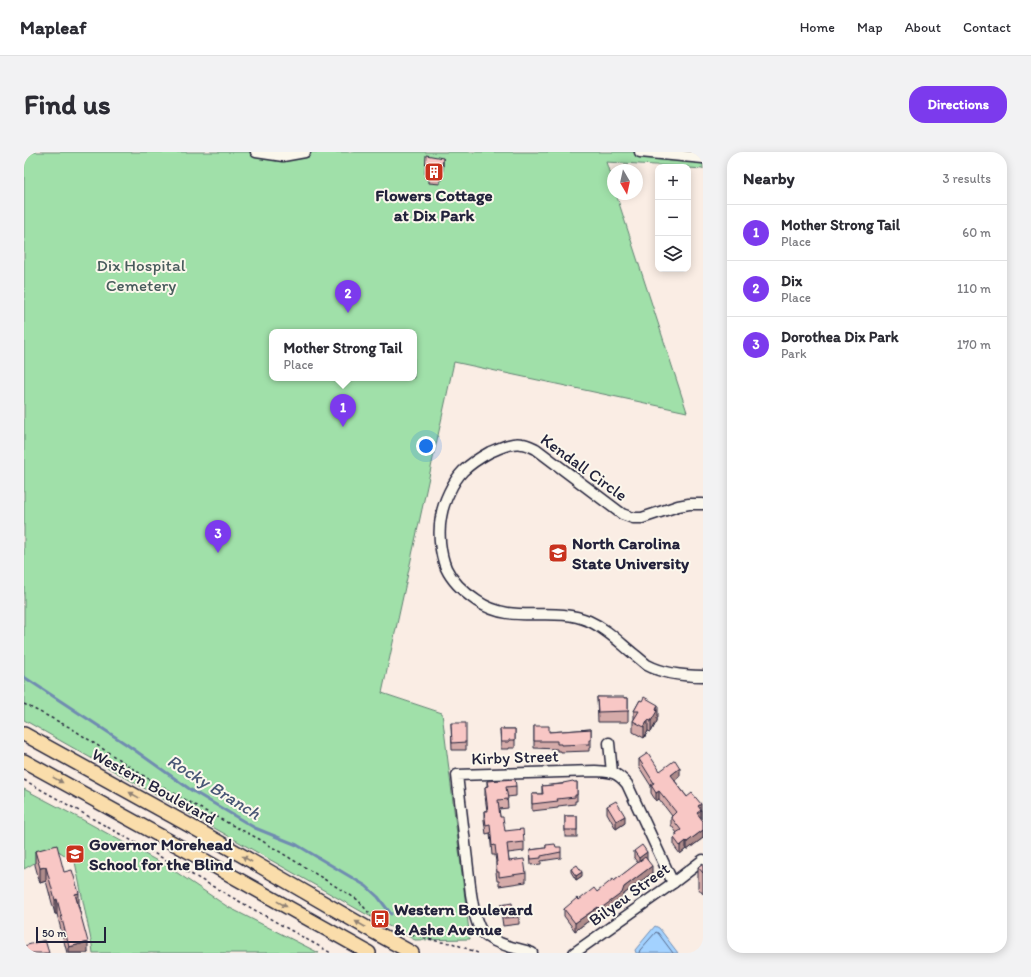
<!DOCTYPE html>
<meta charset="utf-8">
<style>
:root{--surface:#fff;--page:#f2f2f3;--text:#2b2b33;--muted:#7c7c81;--line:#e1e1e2;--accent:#7c3aed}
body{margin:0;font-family:Itim,sans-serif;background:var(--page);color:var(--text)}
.controls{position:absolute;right:12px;top:12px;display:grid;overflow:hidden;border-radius:8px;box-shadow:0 2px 10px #0003}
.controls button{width:36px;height:36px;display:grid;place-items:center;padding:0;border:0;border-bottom:1px solid var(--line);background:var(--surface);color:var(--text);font:20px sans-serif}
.compass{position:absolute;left:583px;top:12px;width:36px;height:36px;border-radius:50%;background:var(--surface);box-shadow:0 2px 10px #0003;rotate:171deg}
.scale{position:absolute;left:12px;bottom:10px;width:70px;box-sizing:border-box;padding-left:4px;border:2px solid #22223b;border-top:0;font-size:11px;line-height:14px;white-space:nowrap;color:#22223b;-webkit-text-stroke:3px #fbf7ec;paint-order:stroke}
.you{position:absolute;left:402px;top:294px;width:14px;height:14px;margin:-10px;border:3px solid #fff;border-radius:50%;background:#1a73e8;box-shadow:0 0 0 6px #1a73e833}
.badge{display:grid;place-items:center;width:26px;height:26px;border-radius:50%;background:var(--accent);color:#fff;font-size:13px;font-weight:700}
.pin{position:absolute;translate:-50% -33px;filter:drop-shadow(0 1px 2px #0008)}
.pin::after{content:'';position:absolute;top:21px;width:14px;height:12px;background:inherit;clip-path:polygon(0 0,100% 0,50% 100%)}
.popup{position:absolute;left:245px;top:177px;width:148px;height:52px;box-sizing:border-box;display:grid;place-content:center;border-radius:8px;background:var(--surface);filter:drop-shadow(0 1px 3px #0005);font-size:13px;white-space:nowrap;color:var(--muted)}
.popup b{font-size:15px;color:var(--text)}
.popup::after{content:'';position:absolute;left:50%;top:100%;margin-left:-8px;border:8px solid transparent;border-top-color:var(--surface)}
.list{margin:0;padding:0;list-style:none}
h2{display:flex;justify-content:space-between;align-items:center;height:52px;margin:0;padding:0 16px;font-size:17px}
h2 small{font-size:13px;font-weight:400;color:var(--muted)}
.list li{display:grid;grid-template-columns:26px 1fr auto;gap:12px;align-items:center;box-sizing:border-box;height:56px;padding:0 16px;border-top:1px solid var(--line)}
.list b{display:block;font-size:15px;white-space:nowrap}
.list p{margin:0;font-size:13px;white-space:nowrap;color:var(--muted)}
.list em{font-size:13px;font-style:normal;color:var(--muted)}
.icon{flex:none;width:22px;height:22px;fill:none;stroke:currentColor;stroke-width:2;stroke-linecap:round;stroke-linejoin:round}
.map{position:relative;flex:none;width:679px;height:801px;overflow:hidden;border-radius:16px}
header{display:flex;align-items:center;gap:24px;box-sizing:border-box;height:56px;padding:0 20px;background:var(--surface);border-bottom:1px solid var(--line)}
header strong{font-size:19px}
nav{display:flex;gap:22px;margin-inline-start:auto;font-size:14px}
.intro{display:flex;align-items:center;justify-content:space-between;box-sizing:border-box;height:96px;padding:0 24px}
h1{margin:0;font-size:28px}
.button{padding:10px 18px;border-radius:16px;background:var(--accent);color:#fff;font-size:14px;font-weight:700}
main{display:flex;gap:24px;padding:0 24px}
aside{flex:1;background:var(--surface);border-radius:16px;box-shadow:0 2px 10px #0003}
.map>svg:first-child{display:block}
.green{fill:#a0e0a9;stroke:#618172;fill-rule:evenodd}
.water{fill:#a3d2ff;stroke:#6f8cb1}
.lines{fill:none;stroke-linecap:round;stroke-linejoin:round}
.shore{stroke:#566889;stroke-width:1}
.stream{stroke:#6f8cb1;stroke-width:3}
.minor-casing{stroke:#22223b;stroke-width:13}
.major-casing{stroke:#22223b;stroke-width:16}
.path{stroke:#22223b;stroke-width:1.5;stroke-dasharray:3 3;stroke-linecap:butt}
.minor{stroke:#fbf7ec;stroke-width:10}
.major{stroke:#faddab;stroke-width:13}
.wall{fill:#d5aba9;stroke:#22223b}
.shaded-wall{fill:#ae8b8a;stroke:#22223b}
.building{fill:#f8c7c5;stroke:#22223b}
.oneway{fill:#8e8073}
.labels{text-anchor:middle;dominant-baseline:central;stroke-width:4;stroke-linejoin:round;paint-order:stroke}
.poi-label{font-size:17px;font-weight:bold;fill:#22223b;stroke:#fbf7ec;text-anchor:start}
.park-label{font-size:17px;fill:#485b5c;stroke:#fbf7ec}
.street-label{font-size:17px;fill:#22223b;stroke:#fbf7ec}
.water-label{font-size:18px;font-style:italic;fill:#495776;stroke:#fbf7ec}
</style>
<header>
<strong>Mapleaf</strong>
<nav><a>Home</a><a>Map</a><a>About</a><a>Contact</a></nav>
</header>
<div class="intro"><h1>Find us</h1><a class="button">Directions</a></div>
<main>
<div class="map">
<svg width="679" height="801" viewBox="0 0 679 801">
<rect width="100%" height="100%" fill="#faede4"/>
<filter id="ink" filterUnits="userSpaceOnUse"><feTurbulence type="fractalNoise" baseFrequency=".025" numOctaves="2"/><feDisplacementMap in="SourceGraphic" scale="8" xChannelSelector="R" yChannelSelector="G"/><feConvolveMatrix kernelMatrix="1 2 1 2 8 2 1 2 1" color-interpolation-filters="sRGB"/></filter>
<g filter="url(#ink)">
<g class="green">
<path d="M 0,0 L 679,0 L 679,17 L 664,16 L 664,15 L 582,10 L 589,32 L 589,42 L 592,42 L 663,260 L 430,210 L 358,541 L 418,561 L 446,787 L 391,788 L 340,761 L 0,568 ZM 248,180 L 390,180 L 390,226 L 248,226 Z"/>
<path d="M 0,637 L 59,668 L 146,716 L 204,755 L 295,801 L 69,801 L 68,793 L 51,710 L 33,698 L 0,717 Z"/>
</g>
<path class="water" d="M 631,774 L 635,776 L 654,801 L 612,801 L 611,798 Z"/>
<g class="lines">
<path class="shore" d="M 615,801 L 616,798 L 632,780 L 634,781 L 649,801"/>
<path class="stream" d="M 0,525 L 102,592 L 167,638 L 231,676 L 273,693 L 342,734 L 354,745 L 367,762"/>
<defs>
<g id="minor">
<path d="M 232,0 L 259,4 L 281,0"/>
<path d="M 616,0 L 679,6"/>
<path d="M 679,352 L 665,352 L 654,354 L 618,366 L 609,366 L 598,362 L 512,297 C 508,295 503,292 498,292 C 487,290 476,296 466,300 C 457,305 447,311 439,319 C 429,329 419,351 417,365 C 414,381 416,401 422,416 C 428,429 441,441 453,449 C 489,474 527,453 565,469 C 583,477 596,491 611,503 C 615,506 619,510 623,513 C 638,521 661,524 679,524"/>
<path d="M 585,591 L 588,620"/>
<path d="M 508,801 C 501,798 494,797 487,795 C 478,792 465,788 459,781 C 451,772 449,753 447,742 L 433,623 L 571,619 C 587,620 592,619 603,632 L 649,731"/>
<path d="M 550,801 L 649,731 L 679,708"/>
</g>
<g id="major">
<path d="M 0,582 L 179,681 L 350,780 L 388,801"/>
<path d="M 0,609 L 169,702 L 345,801"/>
</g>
</defs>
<use href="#minor" class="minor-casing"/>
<use href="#major" class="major-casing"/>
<g class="path">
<path d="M 0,552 L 47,576 L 120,624 L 181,659 L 235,687 L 334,748 L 350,767"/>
<path d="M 0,628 L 307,801"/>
<path d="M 376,781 L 384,783 L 392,783 L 416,790 L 428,791 L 454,801"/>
</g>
<use href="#minor" class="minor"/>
<use href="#major" class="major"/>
</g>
<g class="wall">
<path d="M 419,13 L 418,28 L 416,28 L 416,32 L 405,31 L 405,26 L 401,26 L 401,19 Z"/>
<path d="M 573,545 L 604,546 L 604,570 L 574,570 Z"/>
<path d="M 616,548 L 634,564 L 633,566 L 633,569 L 627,580 L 624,579 L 620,586 L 609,580 L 609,569 L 610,567 L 610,559 Z"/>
<path d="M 427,571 L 442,590 L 442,598 L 428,598 Z"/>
<path d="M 510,574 L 525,580 L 567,577 L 567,595 L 565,596 L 565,599 L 537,600 L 537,599 L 533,599 L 533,597 L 510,596 Z"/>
<path d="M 476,577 L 491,577 L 491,596 L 485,596 L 485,597 L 477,597 Z"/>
<path d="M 615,607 L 636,619 L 656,624 L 651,628 L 651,629 L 663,645 L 677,658 L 677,667 L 679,669 L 679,686 L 663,698 L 662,697 L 656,702 L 650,694 L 650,686 L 652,684 L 652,681 L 653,681 L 647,673 L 647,665 L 648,664 L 635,647 L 632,649 L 627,641 L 627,634 L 615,615 Z"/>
<path d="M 463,629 L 492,634 L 492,644 L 483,645 L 484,656 L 475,657 L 476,665 L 481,679 L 500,690 L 500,699 L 484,701 L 485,709 L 502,721 L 502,730 L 475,734 L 475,729 L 473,729 L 472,720 L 472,710 L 471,703 L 468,703 L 466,681 L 462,682 L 460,668 L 460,659 L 463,659 L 461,644 L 461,635 L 463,634 Z"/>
<path d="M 553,630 L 553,649 L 551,649 L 551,652 L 534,654 L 534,656 L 508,659 L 508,642 L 518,642 L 518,634 Z"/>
<path d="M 583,654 L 601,671 L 592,677 L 583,661 Z"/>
<rect x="541" y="664" width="12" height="21"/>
<path d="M 522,693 L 537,700 L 537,706 L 517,709 L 517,712 L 507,713 L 506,698 L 522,696 Z"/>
<path d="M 11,699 L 40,720 L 55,756 L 64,801 L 43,801 L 33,762 L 31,762 L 22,729 L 16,731 L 11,713 Z"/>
<path d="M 610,699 L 623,707 L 628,721 L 600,742 L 598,748 L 576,764 L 574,762 L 551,779 L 540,764 L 540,757 L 555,748 L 573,740 L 590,729 L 614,711 L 610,706 Z"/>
<path d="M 679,711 L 679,742 L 674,736 L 674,715 Z"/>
<path d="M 547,717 L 558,724 L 552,728 L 547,720 Z"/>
<path d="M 477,753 L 489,757 L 495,765 L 495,772 L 479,774 L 477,760 Z"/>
</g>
<g class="shaded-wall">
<path d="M 419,6 L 419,13 L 418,28 L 418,21 Z"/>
<path d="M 634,553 L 634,564 L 633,566 L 633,569 L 627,580 L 627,569 Z"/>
<path d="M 624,568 L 624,579 L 620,586 L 620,575 Z"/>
<path d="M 656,616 L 656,624 L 651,628 L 651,636 L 647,623 Z"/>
<path d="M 635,639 L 635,647 L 632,649 L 632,641 Z"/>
<path d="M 677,652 L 677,666 L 673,670 L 673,661 L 674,654 Z"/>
<path d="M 601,664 L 601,671 L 592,677 L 592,669 Z"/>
<path d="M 679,678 L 679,686 L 663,698 L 663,690 Z"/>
<path d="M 662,689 L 662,697 L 656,702 L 656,694 Z"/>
<path d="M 623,700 L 623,707 L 615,713 L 615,706 Z"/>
<path d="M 628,714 L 628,721 L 600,742 L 598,748 L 576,764 L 576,757 L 600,735 Z"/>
<path d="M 22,715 L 22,729 L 16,731 L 16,716 Z"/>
<path d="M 558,720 L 558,724 L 552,728 L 552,724 Z"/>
<path d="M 55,741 L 55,756 L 51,742 Z"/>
<path d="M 33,747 L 33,762 L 31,762 L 31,748 Z"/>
<path d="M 574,755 L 574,762 L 551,779 L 551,771 Z"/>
<path d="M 64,790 L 64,801 L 45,801 L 45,795 Z"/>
</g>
<g class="building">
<path d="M 402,3 L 419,6 L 418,21 L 416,21 L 416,25 L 405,24 L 406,19 L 401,19 Z"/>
<path d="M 573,545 L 600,545 L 600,546 L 604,546 L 604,559 L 574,560 Z"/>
<path d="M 620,545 L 634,553 L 632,558 L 633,559 L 627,569 L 624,568 L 620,575 L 609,569 L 615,559 L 610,559 L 616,548 L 618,549 Z"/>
<path d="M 427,571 L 442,571 L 442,590 L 428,591 Z"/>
<path d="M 510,574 L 525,574 L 525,580 L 567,577 L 567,588 L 565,588 L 565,592 L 537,593 L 537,592 L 533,592 L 533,589 L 510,589 Z"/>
<path d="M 476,577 L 491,577 L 491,588 L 485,588 L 485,590 L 477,590 Z"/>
<path d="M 624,601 L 636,619 L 651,608 L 656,616 L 647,623 L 651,628 L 650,628 L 663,645 L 668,641 L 677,652 L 674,654 L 677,658 L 673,661 L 679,669 L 679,678 L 663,690 L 662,689 L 656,694 L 650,686 L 653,683 L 652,681 L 657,678 L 647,665 L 652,660 L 635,639 L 632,641 L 627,633 L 630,631 L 615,607 Z"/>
<path d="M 491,627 L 492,634 L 482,635 L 484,647 L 474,648 L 476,665 L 479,665 L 481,679 L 499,677 L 500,690 L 483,692 L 485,709 L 500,707 L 502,721 L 475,725 L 475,720 L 473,720 L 472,710 L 473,710 L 471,693 L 468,694 L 466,672 L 462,673 L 460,659 L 464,659 L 461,635 L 464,634 L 463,629 Z"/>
<path d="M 549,629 L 550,630 L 553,630 L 553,643 L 551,643 L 551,645 L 533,647 L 534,649 L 508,652 L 508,642 L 519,642 L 518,634 L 539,632 L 539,631 Z"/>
<path d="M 592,649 L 601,664 L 592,669 L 583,654 Z"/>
<rect x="541" y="664" width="12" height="14"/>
<path d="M 531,692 L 532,695 L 537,695 L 537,700 L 517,704 L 517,706 L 507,707 L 506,698 L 522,696 L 522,693 Z"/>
<path d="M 33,693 L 40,720 L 48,718 L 55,741 L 51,742 L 64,790 L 45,795 L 33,747 L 31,748 L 22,715 L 16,716 L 11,699 Z"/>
<path d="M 618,693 L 623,700 L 615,706 L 610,699 Z"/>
<path d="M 621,705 L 628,714 L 600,735 L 598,741 L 576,757 L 574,755 L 551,771 L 540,757 L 553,746 L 555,748 L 570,736 L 573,740 L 589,727 L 590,729 Z"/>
<path d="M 679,711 L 679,721 L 674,715 Z"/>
<path d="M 553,713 L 558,720 L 552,724 L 547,717 Z"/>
<path d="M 488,751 L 489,757 L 494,757 L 495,765 L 479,766 L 477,753 Z"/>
<path d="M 21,788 L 25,801 L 0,801 L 0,794 Z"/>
</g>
<defs><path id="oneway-solid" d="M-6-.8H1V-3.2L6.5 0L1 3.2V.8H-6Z"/></defs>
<g class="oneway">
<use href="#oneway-solid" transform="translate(34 628) rotate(29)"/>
<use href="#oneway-solid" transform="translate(110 643) rotate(-151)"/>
<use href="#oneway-solid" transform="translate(223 707) rotate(-150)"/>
<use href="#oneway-solid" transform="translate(258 752) rotate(29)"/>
<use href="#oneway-solid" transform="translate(336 772) rotate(-150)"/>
</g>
</g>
<defs>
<symbol id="building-square" viewBox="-11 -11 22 22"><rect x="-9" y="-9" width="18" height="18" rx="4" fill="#c8321e" stroke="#fbf7ec"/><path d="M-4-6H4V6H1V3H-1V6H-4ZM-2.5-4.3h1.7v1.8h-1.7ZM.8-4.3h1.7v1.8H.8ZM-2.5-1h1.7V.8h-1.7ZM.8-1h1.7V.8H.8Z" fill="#fff"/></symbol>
<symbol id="university-square" viewBox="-11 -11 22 22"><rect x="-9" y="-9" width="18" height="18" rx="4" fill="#c8321e" stroke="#fbf7ec"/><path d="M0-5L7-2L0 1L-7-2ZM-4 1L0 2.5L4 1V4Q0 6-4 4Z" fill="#fff"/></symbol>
<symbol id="school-square" viewBox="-11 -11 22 22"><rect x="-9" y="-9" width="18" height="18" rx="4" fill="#c8321e" stroke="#fbf7ec"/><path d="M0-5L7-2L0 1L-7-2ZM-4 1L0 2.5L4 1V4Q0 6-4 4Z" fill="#fff"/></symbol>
<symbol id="bus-square" viewBox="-11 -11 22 22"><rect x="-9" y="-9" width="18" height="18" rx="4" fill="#c8321e" stroke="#fbf7ec"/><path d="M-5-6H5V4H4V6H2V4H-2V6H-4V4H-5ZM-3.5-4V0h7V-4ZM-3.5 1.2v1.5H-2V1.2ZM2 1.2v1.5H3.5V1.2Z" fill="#fff"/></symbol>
</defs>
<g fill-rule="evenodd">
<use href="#building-square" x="399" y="9" width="22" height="22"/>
<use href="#university-square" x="523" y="390" width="22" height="22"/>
<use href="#school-square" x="40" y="691" width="22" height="22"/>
<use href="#bus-square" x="345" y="756" width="22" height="22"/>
</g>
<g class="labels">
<g class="poi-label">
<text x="410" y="43" text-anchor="middle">Flowers Cottage<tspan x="410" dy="20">at Dix Park</tspan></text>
<text x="548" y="391">North Carolina<tspan x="548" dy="20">State University</tspan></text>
<text x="65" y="692">Governor Morehead<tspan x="65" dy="20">School for the Blind</tspan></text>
<text x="370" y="757">Western Boulevard<tspan x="370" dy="20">&amp; Ashe Avenue</tspan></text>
</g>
<g class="park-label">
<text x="117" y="113">Dix Hospital<tspan x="117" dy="20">Cemetery</tspan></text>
</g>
<g class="street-label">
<text transform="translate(560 315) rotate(36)">Kendall Circle</text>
<text transform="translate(491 605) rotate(-2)">Kirby Street</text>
<text transform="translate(130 634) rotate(29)">Western Boulevard</text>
<text transform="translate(605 742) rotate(-36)">Bilyeu Street</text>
</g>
<g class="water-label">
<text transform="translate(190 635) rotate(32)">Rocky Branch</text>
</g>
</g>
</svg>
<div class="controls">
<button>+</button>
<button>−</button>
<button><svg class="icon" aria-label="layers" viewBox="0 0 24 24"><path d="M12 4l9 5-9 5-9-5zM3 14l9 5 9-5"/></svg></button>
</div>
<svg class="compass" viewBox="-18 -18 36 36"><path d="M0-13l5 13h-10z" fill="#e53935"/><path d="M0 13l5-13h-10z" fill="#7c7c81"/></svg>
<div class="scale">50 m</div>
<div class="you"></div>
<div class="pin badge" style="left:319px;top:275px">1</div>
<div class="popup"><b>Mother Strong Tail</b>Place</div>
<div class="pin badge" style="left:324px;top:161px">2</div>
<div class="pin badge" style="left:194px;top:401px">3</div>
</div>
<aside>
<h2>Nearby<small>3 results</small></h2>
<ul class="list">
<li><span class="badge">1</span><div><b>Mother Strong Tail</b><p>Place</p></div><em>60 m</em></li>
<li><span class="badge">2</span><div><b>Dix</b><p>Place</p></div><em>110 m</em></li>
<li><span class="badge">3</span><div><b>Dorothea Dix Park</b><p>Park</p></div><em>170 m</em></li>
</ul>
</aside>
</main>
